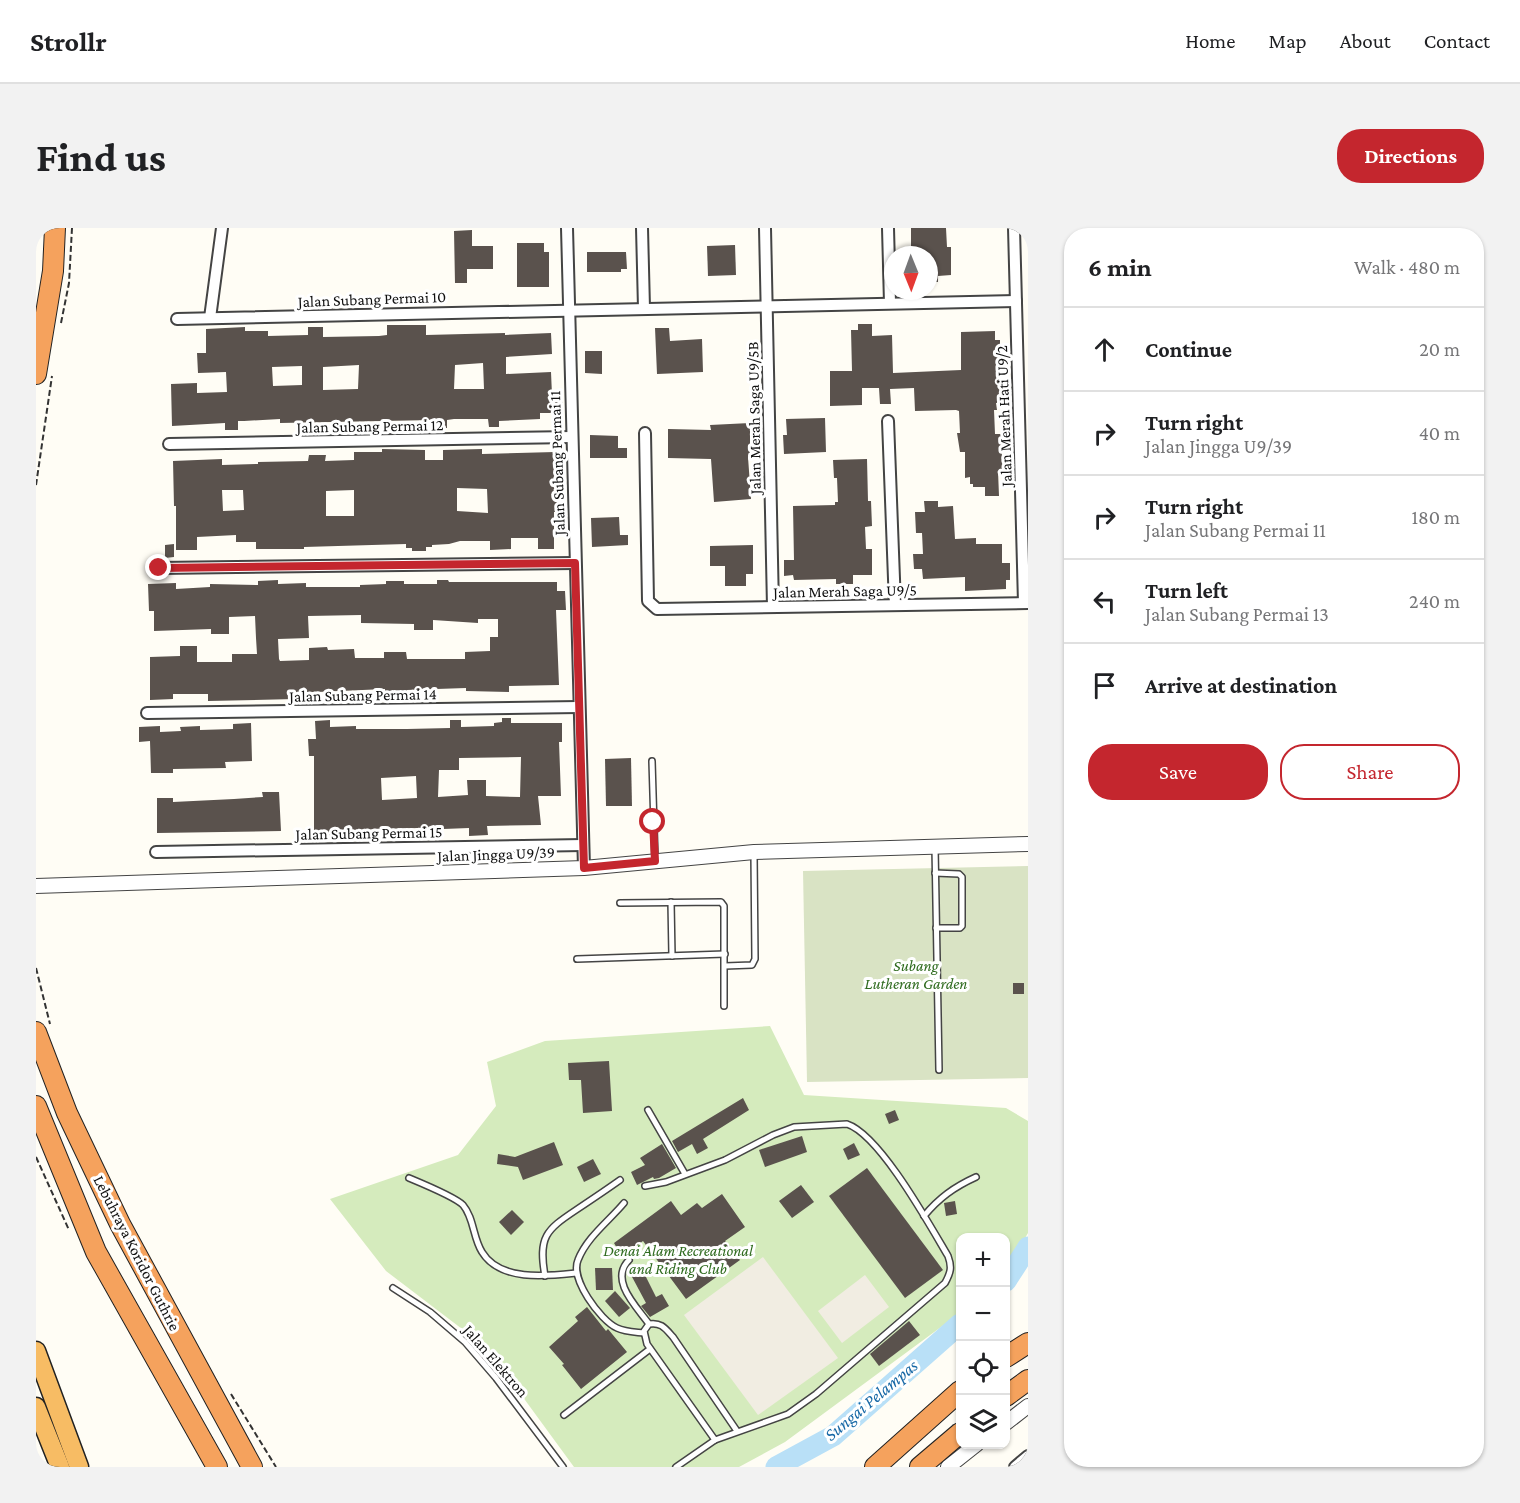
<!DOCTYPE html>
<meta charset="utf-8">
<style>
:root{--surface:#fff;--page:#f2f2f2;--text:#202124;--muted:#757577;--line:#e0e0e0;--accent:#c4262e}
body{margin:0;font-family:"Crimson Pro",serif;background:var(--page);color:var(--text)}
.controls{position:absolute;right:18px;bottom:18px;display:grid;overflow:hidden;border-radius:12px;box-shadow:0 2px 4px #0004}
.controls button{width:54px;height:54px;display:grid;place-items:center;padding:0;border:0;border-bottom:2px solid var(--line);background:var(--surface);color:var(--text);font:30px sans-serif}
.compass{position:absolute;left:848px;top:18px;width:54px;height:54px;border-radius:50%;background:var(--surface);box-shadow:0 2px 4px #0004;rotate:179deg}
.stop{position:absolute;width:18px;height:18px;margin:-14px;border:4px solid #c4262e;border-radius:50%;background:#fff}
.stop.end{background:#c4262e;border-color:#fff;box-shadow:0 2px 6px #0008}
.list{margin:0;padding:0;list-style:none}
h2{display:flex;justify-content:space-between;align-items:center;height:78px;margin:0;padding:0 24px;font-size:26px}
h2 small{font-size:20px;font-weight:400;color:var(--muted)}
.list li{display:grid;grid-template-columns:39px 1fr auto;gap:18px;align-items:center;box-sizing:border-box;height:84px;padding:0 24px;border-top:2px solid var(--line)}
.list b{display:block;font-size:22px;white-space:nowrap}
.list p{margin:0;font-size:20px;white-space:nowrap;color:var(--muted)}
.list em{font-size:20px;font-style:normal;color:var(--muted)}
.actions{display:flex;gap:12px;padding:18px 24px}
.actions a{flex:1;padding:14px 0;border:2px solid var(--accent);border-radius:24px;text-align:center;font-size:21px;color:var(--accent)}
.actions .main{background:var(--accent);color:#fff}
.icon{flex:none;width:33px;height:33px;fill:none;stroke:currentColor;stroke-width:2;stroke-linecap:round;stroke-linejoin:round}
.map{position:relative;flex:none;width:992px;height:1239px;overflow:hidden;border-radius:24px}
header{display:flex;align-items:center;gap:36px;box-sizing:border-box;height:84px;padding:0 30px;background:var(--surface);border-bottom:2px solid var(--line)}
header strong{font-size:28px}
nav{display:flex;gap:33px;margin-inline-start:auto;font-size:21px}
.intro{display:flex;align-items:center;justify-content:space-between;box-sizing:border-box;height:144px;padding:0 36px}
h1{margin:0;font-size:42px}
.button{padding:15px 27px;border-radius:24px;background:var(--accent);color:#fff;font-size:21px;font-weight:700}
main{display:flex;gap:36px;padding:0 36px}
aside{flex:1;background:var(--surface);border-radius:24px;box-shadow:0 2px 4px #0004}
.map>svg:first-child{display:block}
.green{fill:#d5ebbd}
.cemetery{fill:#d9e3c4}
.plaza{fill:#f1ede2}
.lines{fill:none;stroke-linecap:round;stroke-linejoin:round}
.river{stroke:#b9e0f7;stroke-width:21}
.building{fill:#5a524d;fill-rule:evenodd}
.service-casing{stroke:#444;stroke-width:8}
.minor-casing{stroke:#444;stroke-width:14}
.tertiary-casing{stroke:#444;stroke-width:16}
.trunk-casing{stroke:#222;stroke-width:21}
.motorway-casing{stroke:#222;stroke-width:22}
.path{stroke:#333;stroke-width:2;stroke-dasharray:6 3;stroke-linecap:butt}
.service{stroke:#fff;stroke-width:5}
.minor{stroke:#fff;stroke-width:10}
.tertiary{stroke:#fff;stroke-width:14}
.trunk{stroke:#f7bc64;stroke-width:18}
.motorway{stroke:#f5a25d;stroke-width:20}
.route{stroke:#c4262e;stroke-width:8}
.labels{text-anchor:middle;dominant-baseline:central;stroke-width:6;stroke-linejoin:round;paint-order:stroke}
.street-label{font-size:16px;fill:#111;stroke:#fff}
.park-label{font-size:16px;font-style:italic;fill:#2f6b1f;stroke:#fff}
.water-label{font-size:18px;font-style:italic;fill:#1768a6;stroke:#fff}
</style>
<header>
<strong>Strollr</strong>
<nav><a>Home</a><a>Map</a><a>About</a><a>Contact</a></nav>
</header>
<div class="intro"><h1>Find us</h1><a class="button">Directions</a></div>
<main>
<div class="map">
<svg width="992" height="1239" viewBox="0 0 992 1239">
<rect width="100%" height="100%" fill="#fffdf5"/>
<path class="green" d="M 734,798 L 768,867 L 970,880 L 992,893 L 992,1005 L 970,1042 L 970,1010 L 924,1010 L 924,1085 L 749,1214 L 703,1239 L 538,1239 L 451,1120 L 350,1043 L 294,971 L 422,927 L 460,878 L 451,834 L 509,813 Z"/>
<path class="cemetery" d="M 992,638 L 992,850 L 771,854 L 767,643 Z"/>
<g class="plaza">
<path d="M 727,1029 L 802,1130 L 722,1187 L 648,1087 Z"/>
<path d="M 829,1047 L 853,1079 L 806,1115 L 782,1083 Z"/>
</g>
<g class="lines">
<g class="river">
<path d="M 970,1053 L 992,1019"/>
<path d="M 740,1239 L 797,1208 L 924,1096"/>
</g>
</g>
<g class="building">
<path d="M 875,0 L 910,0 L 911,19 L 915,19 L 915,47 L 902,48 L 902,54 L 893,54 L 893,27 L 875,27 Z"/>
<path d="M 436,2 L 436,18 L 457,18 L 457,41 L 431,41 L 431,55 L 419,55 L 418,3 Z"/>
<path d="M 481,15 L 508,15 L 508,24 L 513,24 L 513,59 L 481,59 Z"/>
<path d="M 699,17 L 700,47 L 672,48 L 671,18 Z"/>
<path d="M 551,24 L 590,24 L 591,41 L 585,41 L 585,44 L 551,44 Z"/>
<path d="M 822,96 L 836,96 L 836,108 L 856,107 L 857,145 L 925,142 L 925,104 L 959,103 L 959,112 L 964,112 L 964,119 L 967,119 L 967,131 L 964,131 L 966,175 L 960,175 L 961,182 L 958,182 L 959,206 L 965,206 L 966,229 L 970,228 L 970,243 L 962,243 L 963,268 L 949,268 L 949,259 L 937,259 L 937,256 L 934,256 L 934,249 L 929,250 L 929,224 L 924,224 L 921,205 L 924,205 L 923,183 L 920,182 L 879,183 L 878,160 L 854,161 L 855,176 L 844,176 L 843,160 L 826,160 L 826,177 L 794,178 L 794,143 L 816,143 L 815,102 L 822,102 Z"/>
<path d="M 351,97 L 390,97 L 390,107 L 469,105 L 469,107 L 515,105 L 516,126 L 470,129 L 470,146 L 515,144 L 516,167 L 526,167 L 527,185 L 504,185 L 504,191 L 463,193 L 463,199 L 453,199 L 452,191 L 418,191 L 411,192 L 411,200 L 397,200 L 397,192 L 244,195 L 244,191 L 208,193 L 202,193 L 202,202 L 189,202 L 189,195 L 136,198 L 135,156 L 161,155 L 161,165 L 191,164 L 190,144 L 162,145 L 161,125 L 170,125 L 170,101 L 209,99 L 209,103 L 232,103 L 232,108 L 272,107 L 272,99 L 287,99 L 287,109 L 343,108 L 351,107 ZM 447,135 L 448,161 L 418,161 L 419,137 ZM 323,137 L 322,161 L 287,162 L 287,139 ZM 266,138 L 266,157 L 237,158 L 236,139 Z"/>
<path d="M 619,100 L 633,100 L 634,113 L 666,111 L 667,144 L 621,146 Z"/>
<path d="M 549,123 L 566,123 L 566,146 L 549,145 Z"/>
<path d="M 789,190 L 790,224 L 748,226 L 747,207 L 751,207 L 750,191 Z"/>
<path d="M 714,195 L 714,229 L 712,229 L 715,271 L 678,274 L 675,231 L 632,230 L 632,201 L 675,202 L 674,197 Z"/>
<path d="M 554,207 L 582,208 L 582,220 L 591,220 L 591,230 L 554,230 Z"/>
<path d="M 346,221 L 389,222 L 389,232 L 407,232 L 407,222 L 446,221 L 446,226 L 519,224 L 522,284 L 518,284 L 518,321 L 502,321 L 502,310 L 475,310 L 475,321 L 454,322 L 454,313 L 424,313 L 413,316 L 396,317 L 396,319 L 390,319 L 390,323 L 376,323 L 376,320 L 370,320 L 370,316 L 268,319 L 268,321 L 220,321 L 220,314 L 200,314 L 200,307 L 161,309 L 161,322 L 140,322 L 140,278 L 138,278 L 137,233 L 186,231 L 186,237 L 222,236 L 222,234 L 272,233 L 273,227 L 290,227 L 289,233 L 318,232 L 318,224 L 346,224 ZM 421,260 L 451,261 L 452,285 L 421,283 ZM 186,262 L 207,262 L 208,282 L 187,283 ZM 318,262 L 318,288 L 290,288 L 290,263 Z"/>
<path d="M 831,231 L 832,273 L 835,273 L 836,298 L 829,299 L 830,321 L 836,321 L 836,347 L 817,347 L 817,356 L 800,356 L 800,351 L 758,352 L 757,347 L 748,348 L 748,332 L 758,332 L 757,278 L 799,277 L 799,274 L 802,274 L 801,250 L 798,250 L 797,232 Z"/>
<path d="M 888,273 L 902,273 L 902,279 L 917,278 L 919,311 L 940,310 L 940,316 L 966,316 L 966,335 L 974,335 L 974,352 L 970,352 L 970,361 L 929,363 L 929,349 L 887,351 L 886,341 L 878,341 L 877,326 L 887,326 L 886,305 L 880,305 L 879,284 L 889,284 Z"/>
<path d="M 583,289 L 584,307 L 592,307 L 592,317 L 556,319 L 555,290 Z"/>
<path d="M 138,316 L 138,329 L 129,330 L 129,317 Z"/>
<path d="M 717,317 L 717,346 L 710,346 L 710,358 L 689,358 L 689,338 L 674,338 L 674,318 Z"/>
<path d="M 242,352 L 242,356 L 270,355 L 270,359 L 324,359 L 324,357 L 350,356 L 350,353 L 368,353 L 368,356 L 401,356 L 401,352 L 412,352 L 413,354 L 521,354 L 521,363 L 529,363 L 530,382 L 520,382 L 523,457 L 473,458 L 473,464 L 430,463 L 430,460 L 371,462 L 371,465 L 362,465 L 362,468 L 349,469 L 349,461 L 259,465 L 259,471 L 172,473 L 172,466 L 137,466 L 137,471 L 114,472 L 114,429 L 144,428 L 144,418 L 161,418 L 161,434 L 196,434 L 196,426 L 221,426 L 220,410 L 219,388 L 193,389 L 193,406 L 175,406 L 175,401 L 118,403 L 118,383 L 113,383 L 112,356 L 140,355 L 140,361 L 174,359 L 174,356 L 222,357 L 222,353 ZM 325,387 L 325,395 L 378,396 L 378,402 L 397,402 L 397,392 L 442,395 L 442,391 L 462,391 L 462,409 L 454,409 L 454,423 L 429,424 L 429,431 L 371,431 L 370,424 L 348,424 L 348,430 L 319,430 L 318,421 L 292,422 L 291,419 L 273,420 L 273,432 L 244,433 L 243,431 L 242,411 L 273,410 L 272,388 Z"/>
<path d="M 466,490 L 475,490 L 475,495 L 526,495 L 526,514 L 523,514 L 525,568 L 502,568 L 505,597 L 451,598 L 452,607 L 433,608 L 433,600 L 382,602 L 382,600 L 320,602 L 320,611 L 278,610 L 278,528 L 273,528 L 272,511 L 280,511 L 279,493 L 294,492 L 294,499 L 320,498 L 320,501 L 371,501 L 414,500 L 414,492 L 425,492 L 425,499 L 458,498 L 458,495 L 466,494 ZM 485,529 L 484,569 L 450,568 L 450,552 L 431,552 L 432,567 L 402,569 L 403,542 L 423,542 L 423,530 ZM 380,548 L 381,570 L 346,572 L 345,550 Z"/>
<path d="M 215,495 L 216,533 L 189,534 L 190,540 L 137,541 L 137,545 L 115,545 L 114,513 L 103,514 L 103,499 L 124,498 L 124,504 L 145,503 L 144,499 L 164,498 L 164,502 L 197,501 L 197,496 Z"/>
<path d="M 595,530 L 596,578 L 570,578 L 569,531 Z"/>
<path d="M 226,564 L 243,564 L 245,603 L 121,605 L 121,570 L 137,570 L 137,574 L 198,571 L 227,569 Z"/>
<rect x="977" y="755" width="11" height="11"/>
<path d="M 573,833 L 576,883 L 547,885 L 545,852 L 533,852 L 532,835 Z"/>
<path d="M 707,870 L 713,882 L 667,911 L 672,920 L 661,926 L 656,916 L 642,924 L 636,913 Z"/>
<path d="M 859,882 L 863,892 L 853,896 L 849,886 Z"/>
<path d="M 766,908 L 771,924 L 729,939 L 723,922 Z"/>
<path d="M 518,914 L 527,937 L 487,952 L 482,939 L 461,936 L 462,926 L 479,929 Z"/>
<path d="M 818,915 L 824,927 L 812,932 L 807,921 Z"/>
<path d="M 626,916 L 640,940 L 623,950 L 618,951 L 617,949 L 601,957 L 595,944 L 609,937 L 604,930 Z"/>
<path d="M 557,931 L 565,946 L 548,954 L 541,939 Z"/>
<path d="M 831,940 L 907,1042 L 869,1070 L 793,968 Z"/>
<path d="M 765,957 L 778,974 L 756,990 L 743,973 Z"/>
<path d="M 686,966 L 709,999 L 689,1013 L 704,1032 L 650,1071 L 607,1013 L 586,1029 L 578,1015 L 635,973 L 645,987 L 661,975 L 666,980 Z"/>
<path d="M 919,973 L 921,986 L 910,988 L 908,975 Z"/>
<path d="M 476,982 L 488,994 L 475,1007 L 463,994 Z"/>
<path d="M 559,1040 L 576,1040 L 577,1062 L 560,1062 Z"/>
<path d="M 606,1041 L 620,1069 L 626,1066 L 633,1078 L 614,1089 L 605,1078 L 610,1075 L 595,1047 Z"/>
<path d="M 579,1063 L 594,1080 L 583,1089 L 569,1073 Z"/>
<path d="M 551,1079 L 570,1103 L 572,1101 L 591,1124 L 545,1161 L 526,1137 L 528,1136 L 513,1119 L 542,1093 L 539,1089 Z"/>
<path d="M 873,1093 L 884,1107 L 843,1138 L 834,1126 Z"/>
</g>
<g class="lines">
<defs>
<g id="service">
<path d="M 616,533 L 619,631"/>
<path d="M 899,619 L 903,842"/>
<path d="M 899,645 L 923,646 L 926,649 L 926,698 L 924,700 L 900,700"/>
<path d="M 635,674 L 636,728"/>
<path d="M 584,675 L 685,674 L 688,678 L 688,778"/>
<path d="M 541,731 L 689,726"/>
<path d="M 689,738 L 716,737 L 719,731 L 718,626"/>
<path d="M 612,882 L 649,946"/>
<path d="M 373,950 C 385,955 419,969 427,977 C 438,990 437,1010 446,1024 C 464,1054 512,1048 540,1045"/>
<path d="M 609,958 L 630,954 L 689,932 L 737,907 L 758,899 L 811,896 C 844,907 893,996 912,1028 C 916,1039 915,1044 909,1055 L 780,1166 L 752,1186 L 679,1212 L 640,1239"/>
<path d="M 588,975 C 573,993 551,1009 542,1032 C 534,1051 564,1092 581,1100 C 589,1104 600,1104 608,1105"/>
<path d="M 888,988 C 903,970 918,959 940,949"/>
<path d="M 593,1032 C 573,1052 600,1078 613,1096"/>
<path d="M 509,1048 C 502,1009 510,1002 540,982 C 555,972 570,962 584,952"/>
<path d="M 357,1060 L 394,1084 L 429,1114 L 460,1150 L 527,1239"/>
<path d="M 528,1187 L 614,1121"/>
<path d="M 679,1212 L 611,1116 L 608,1103 L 613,1096 C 625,1094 629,1100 637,1109 L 701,1203"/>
</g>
<g id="minor">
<path d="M 531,0 L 548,640"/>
<path d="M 606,0 L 608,80"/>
<path d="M 729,0 L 737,379"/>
<path d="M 852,0 L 854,75"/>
<path d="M 978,0 L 988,375"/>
<path d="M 174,90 L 186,0"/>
<path d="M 141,91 L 980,73"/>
<path d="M 852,193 L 859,377"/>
<path d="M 609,205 L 612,373 L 621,381 L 992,375"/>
<path d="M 133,216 L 536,209"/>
<path d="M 123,340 L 539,335"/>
<path d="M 111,485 L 543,479"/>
<path d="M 120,624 L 547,617"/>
<path d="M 979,1239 L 992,1228"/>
</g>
<g id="tertiary">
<path d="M 0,658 L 548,640 L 718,624 L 992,616"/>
<path d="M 970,1195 L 992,1178"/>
<path d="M 912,1239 L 941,1216"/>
</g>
<g id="trunk">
<path d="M 0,1123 L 43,1239"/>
<path d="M 0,1179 L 24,1239"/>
</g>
<g id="motorway">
<path d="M 0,146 L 17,43 L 19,0"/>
<path d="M 0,804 L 31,885 L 84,996 L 216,1239"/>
<path d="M 0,878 L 60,1024 L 181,1239"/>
<path d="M 970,1129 L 992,1115"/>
<path d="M 970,1168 L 992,1152"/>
<path d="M 839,1239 L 924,1163"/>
<path d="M 884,1239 L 924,1205"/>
</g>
</defs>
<use href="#service" class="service-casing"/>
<use href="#minor" class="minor-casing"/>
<use href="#tertiary" class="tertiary-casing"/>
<use href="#trunk" class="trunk-casing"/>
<use href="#motorway" class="motorway-casing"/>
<g class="path">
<path d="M 25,95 L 33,55 L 36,0"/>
<path d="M 0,257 L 16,148"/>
<path d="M 0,740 L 14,796"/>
<path d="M 0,929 L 33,1002"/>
<path d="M 195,1166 L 240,1239"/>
</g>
<use href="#service" class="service"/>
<use href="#minor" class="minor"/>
<use href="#tertiary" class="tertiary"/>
<use href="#trunk" class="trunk"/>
<use href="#motorway" class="motorway"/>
</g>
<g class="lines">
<path class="route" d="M 123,340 L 539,335 L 548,640 L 619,633 L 617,594"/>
</g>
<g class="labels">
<g class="street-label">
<text transform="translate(336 71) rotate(-2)">Jalan Subang Permai 10</text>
<text transform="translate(968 188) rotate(-92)">Jalan Merah Hati U9/2</text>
<text transform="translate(718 190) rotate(-91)">Jalan Merah Saga U9/5B</text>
<text transform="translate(334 198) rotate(-1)">Jalan Subang Permai 12</text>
<text transform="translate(521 235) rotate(-92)">Jalan Subang Permai 11</text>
<text transform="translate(809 363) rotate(-1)">Jalan Merah Saga U9/5</text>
<text transform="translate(327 467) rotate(-1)">Jalan Subang Permai 14</text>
<text transform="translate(333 605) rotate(-1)">Jalan Subang Permai 15</text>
<text transform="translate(460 626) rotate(-2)">Jalan Jingga U9/39</text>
<text transform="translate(101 1025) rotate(63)">Lebuhraya Koridor Guthrie</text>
<text transform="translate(460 1133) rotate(49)">Jalan Elektron</text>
</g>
<g class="park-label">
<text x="880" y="737">Subang<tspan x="880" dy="18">Lutheran Garden</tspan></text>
<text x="642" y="1022">Denai Alam Recreational<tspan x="642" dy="18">and Riding Club</tspan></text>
</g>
<g class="water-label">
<text transform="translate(835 1172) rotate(-40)">Sungai Pelampas</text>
</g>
</g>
</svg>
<div class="controls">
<button>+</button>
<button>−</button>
<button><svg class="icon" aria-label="locate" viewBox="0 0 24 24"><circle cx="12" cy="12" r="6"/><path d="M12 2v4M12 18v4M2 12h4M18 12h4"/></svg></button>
<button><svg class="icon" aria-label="layers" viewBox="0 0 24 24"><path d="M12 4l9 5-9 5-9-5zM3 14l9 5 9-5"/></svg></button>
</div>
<svg class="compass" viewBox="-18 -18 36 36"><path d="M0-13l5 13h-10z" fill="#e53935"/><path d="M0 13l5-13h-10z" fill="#757577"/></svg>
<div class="stop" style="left:617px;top:594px"></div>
<div class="stop end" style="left:123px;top:340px"></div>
</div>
<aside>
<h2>6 min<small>Walk · 480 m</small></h2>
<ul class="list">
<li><svg class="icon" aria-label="ahead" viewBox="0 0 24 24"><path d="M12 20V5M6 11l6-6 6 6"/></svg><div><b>Continue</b></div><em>20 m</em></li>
<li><svg class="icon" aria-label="right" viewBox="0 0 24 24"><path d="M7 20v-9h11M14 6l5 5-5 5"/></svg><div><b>Turn right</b><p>Jalan Jingga U9/39</p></div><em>40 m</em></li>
<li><svg class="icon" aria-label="right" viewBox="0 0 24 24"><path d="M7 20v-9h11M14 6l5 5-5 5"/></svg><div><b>Turn right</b><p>Jalan Subang Permai 11</p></div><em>180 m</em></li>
<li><svg class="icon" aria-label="left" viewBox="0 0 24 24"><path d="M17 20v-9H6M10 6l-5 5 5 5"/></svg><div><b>Turn left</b><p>Jalan Subang Permai 13</p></div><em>240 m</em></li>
<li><svg class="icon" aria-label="arrive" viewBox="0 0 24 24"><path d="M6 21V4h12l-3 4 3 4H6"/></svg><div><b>Arrive at destination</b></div></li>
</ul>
<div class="actions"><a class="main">Save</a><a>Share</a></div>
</aside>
</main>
